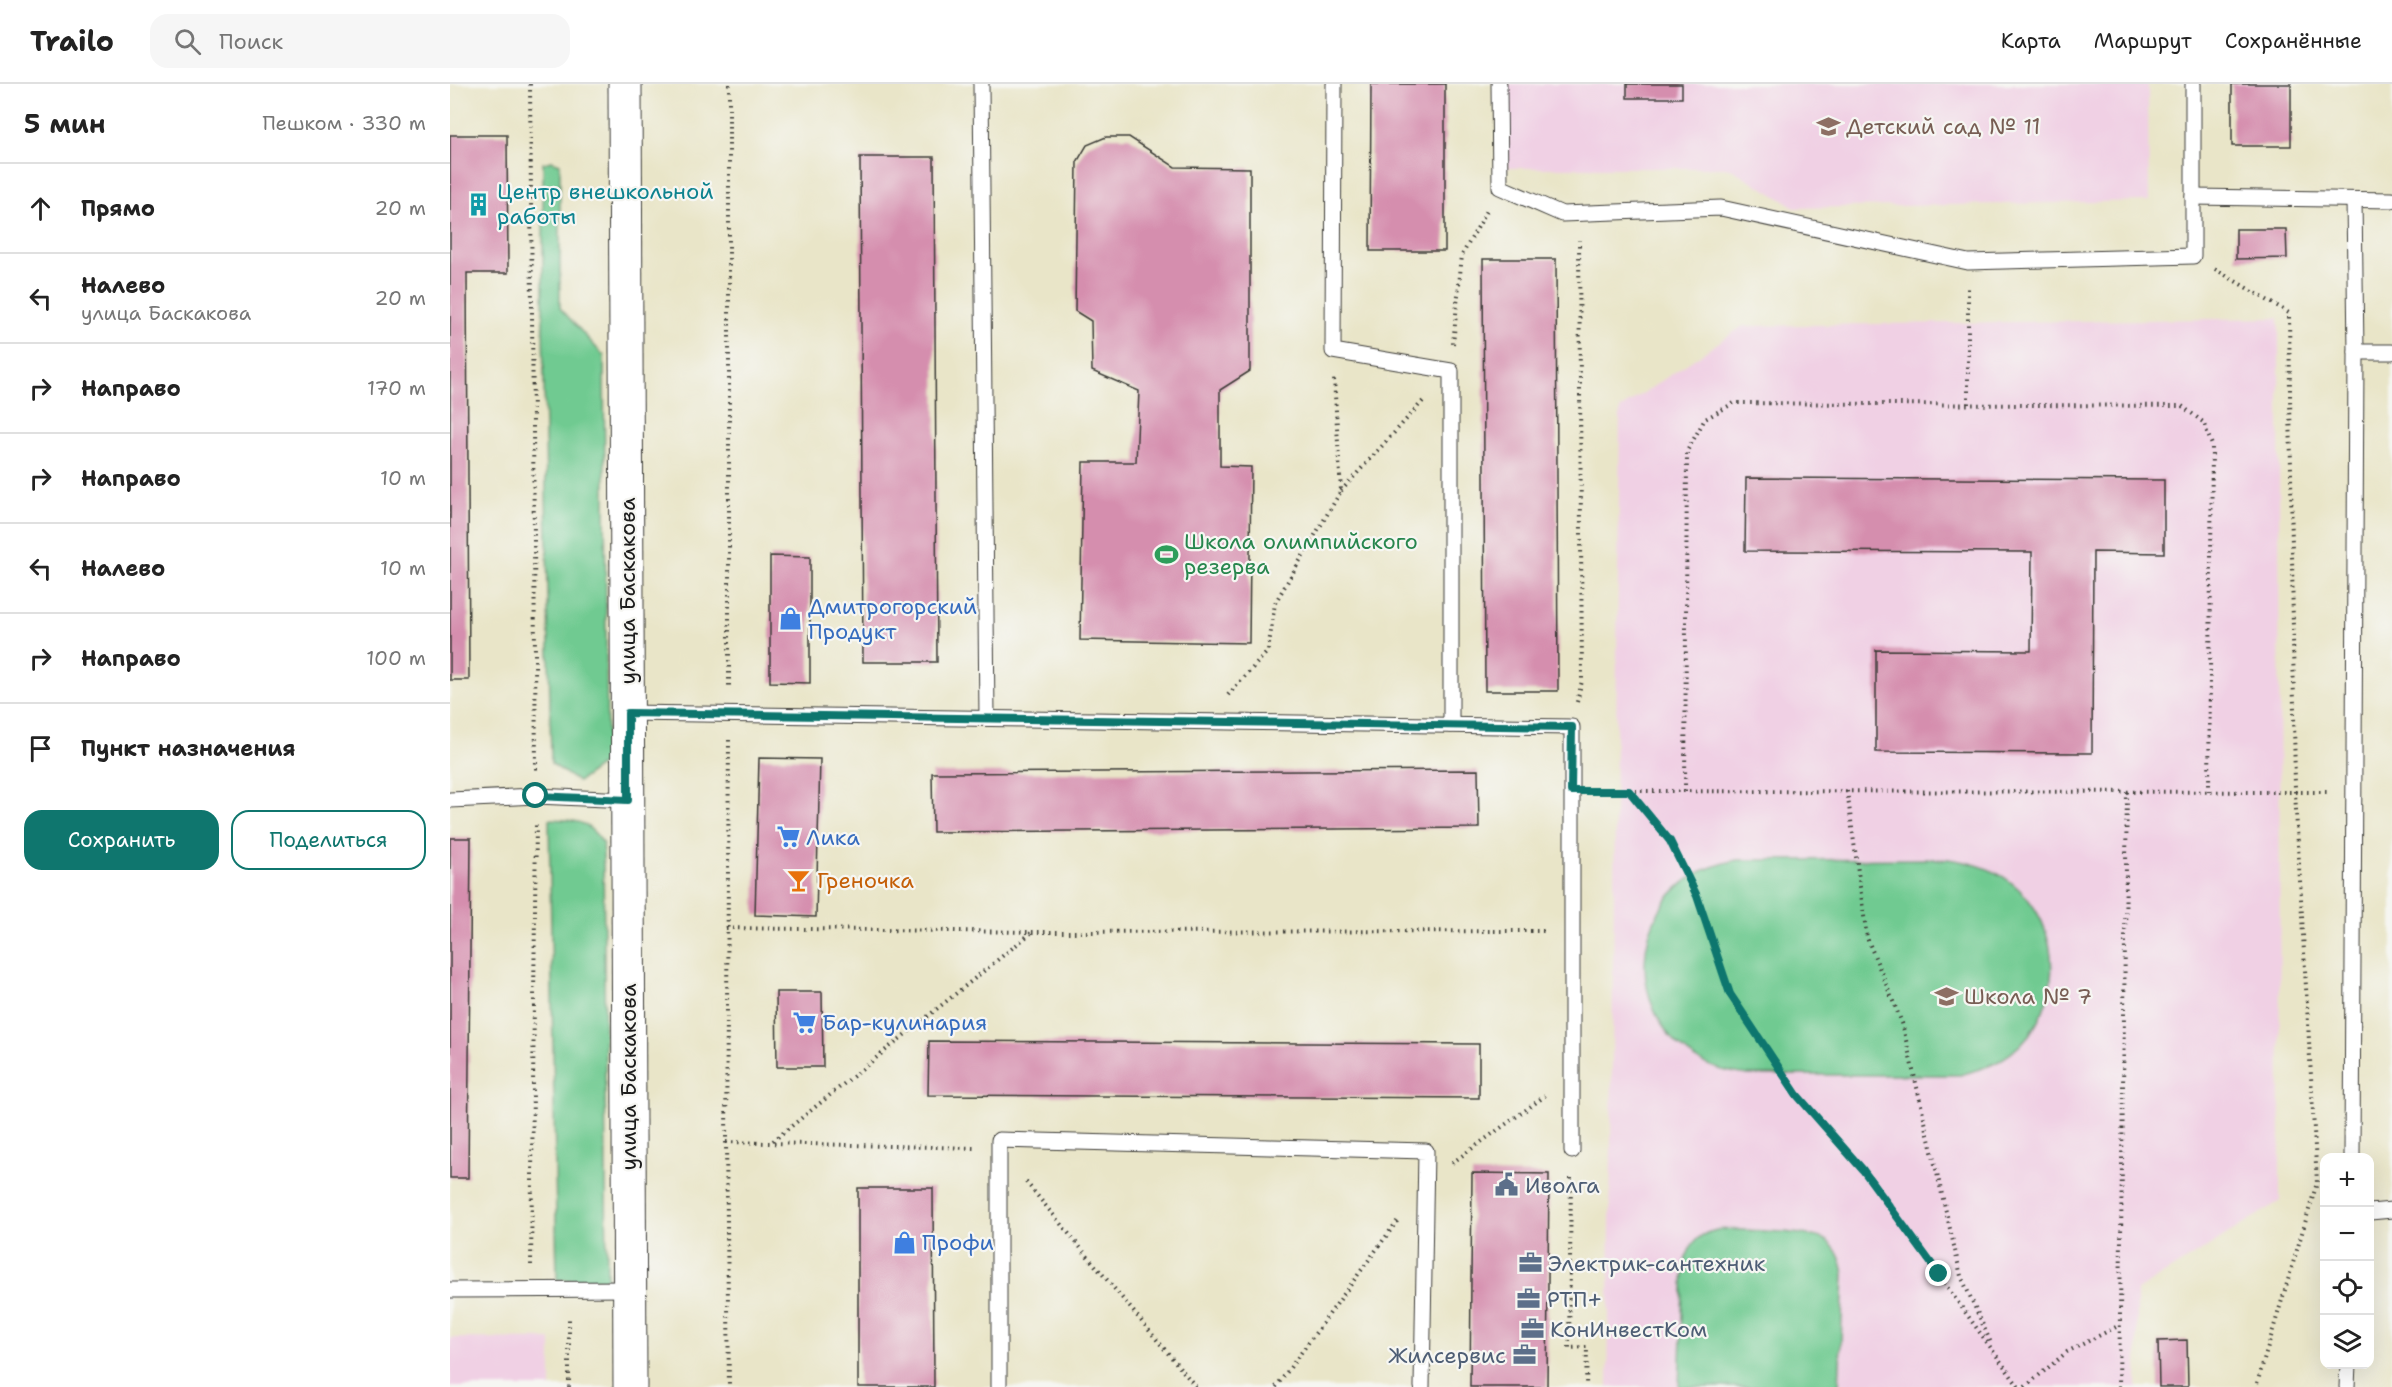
<!DOCTYPE html>
<html lang="ru">
<meta charset="utf-8">
<style>
:root{--surface:#fff;--page:#f6f6f6;--text:#222;--muted:#767676;--line:#e0e0e0;--accent:#0f766e}
body{margin:0;font-family:"Shantell Sans",sans-serif;background:var(--page);color:var(--text)}
.controls{position:absolute;right:18px;bottom:18px;display:grid;overflow:hidden;border-radius:12px;box-shadow:0 6px 24px #0002}
.controls button{width:54px;height:54px;display:grid;place-items:center;padding:0;border:0;border-bottom:2px solid var(--line);background:var(--surface);color:var(--text);font:30px sans-serif}
.stop{position:absolute;width:18px;height:18px;margin:-14px;border:4px solid #0f766e;border-radius:50%;background:#fff}
.stop.end{background:#0f766e;border-color:#fff;box-shadow:0 2px 6px #0008}
.list{margin:0;padding:0;list-style:none}
h2{display:flex;justify-content:space-between;align-items:center;height:78px;margin:0;padding:0 24px;font-size:26px}
h2 small{font-size:20px;font-weight:400;color:var(--muted)}
.list li{display:grid;grid-template-columns:39px 1fr auto;gap:18px;align-items:center;box-sizing:border-box;height:90px;padding:0 24px;border-top:2px solid var(--line)}
.list b{display:block;font-size:22px;white-space:nowrap}
.list p{margin:0;font-size:20px;white-space:nowrap;color:var(--muted)}
.list em{font-size:20px;font-style:normal;color:var(--muted)}
.actions{display:flex;gap:12px;padding:18px 24px}
.actions a{flex:1;padding:14px 0;border:2px solid var(--accent);border-radius:18px;text-align:center;font-size:21px;color:var(--accent)}
.actions .main{background:var(--accent);color:#fff}
.icon{flex:none;width:33px;height:33px;fill:none;stroke:currentColor;stroke-width:2;stroke-linecap:round;stroke-linejoin:round}
.map{position:relative;flex:none;width:1942px;height:1303px;overflow:hidden}
header{display:flex;align-items:center;gap:36px;box-sizing:border-box;height:84px;padding:0 30px;background:var(--surface);border-bottom:2px solid var(--line)}
header strong{font-size:28px}
nav{display:flex;gap:33px;margin-inline-start:auto;font-size:21px}
.search{width:420px;height:54px;background:var(--page);display:flex;align-items:center;gap:15px;box-sizing:border-box;padding:0 21px;border-radius:18px;color:var(--muted);font-size:22px}
main{display:flex}
aside{flex:1;background:var(--surface)}
.map>svg:first-child{display:block}
.built{fill:#f0d0e4}
.green{fill:#70ca91;stroke:#467356;stroke-width:1.5}
.building{fill:#d58eae}
.lines{fill:none;stroke-linecap:round;stroke-linejoin:round}
.lane-casing{stroke:#3b3a36;stroke-width:17}
.secondary-casing{stroke:#3b3a36;stroke-width:35}
.path{stroke:#3b3a36;stroke-width:4;stroke-dasharray:1.5 4.5;stroke-linecap:butt}
.lane{stroke:#fff;stroke-width:15}
.secondary{stroke:#fff;stroke-width:33}
.route{stroke:#0f766e;stroke-width:8}
.labels{text-anchor:middle;dominant-baseline:central;stroke-width:4.5;stroke-linejoin:round;paint-order:stroke}
.education-label{font-size:22px;fill:#785e54;stroke:#f6f6f2;text-anchor:start}
.culture-label{font-size:22px;fill:#0d838f;stroke:#f6f6f2;text-anchor:start}
.leisure-label{font-size:22px;fill:#27864d;stroke:#f6f6f2;text-anchor:start}
.street-label{font-size:22px;fill:#1c1c1c;stroke:#f6f6f2}
.shop-label{font-size:22px;fill:#366cbe;stroke:#f6f6f2;text-anchor:start}
.food-label{font-size:22px;fill:#c56008;stroke:#f6f6f2;text-anchor:start}
.service-label{font-size:22px;fill:#4e5e75;stroke:#f6f6f2;text-anchor:start}
</style>
<header>
<strong>Trailo</strong>
<div class="search"><svg class="icon" aria-label="search" viewBox="0 0 24 24"><circle cx="10" cy="10" r="6"/><path d="M15 15l6 6"/></svg>Поиск</div>
<nav><a>Карта</a><a>Маршрут</a><a>Сохранённые</a></nav>
</header>
<main>
<aside>
<h2>5 мин<small>Пешком · 330 m</small></h2>
<ul class="list">
<li><svg class="icon" aria-label="ahead" viewBox="0 0 24 24"><path d="M12 20V5M6 11l6-6 6 6"/></svg><div><b>Прямо</b></div><em>20 m</em></li>
<li><svg class="icon" aria-label="left" viewBox="0 0 24 24"><path d="M17 20v-9H6M10 6l-5 5 5 5"/></svg><div><b>Налево</b><p>улица Баскакова</p></div><em>20 m</em></li>
<li><svg class="icon" aria-label="right" viewBox="0 0 24 24"><path d="M7 20v-9h11M14 6l5 5-5 5"/></svg><div><b>Направо</b></div><em>170 m</em></li>
<li><svg class="icon" aria-label="right" viewBox="0 0 24 24"><path d="M7 20v-9h11M14 6l5 5-5 5"/></svg><div><b>Направо</b></div><em>10 m</em></li>
<li><svg class="icon" aria-label="left" viewBox="0 0 24 24"><path d="M17 20v-9H6M10 6l-5 5 5 5"/></svg><div><b>Налево</b></div><em>10 m</em></li>
<li><svg class="icon" aria-label="right" viewBox="0 0 24 24"><path d="M7 20v-9h11M14 6l5 5-5 5"/></svg><div><b>Направо</b></div><em>100 m</em></li>
<li><svg class="icon" aria-label="arrive" viewBox="0 0 24 24"><path d="M6 21V4h12l-3 4 3 4H6"/></svg><div><b>Пункт назначения</b></div></li>
</ul>
<div class="actions"><a class="main">Сохранить</a><a>Поделиться</a></div>
</aside>
<div class="map">
<svg width="1942" height="1303" viewBox="0 0 1942 1303">
<rect width="100%" height="100%" fill="#f6f6f2"/>
<filter id="ink" filterUnits="userSpaceOnUse"><feTurbulence type="fractalNoise" baseFrequency=".0167" numOctaves="2"/><feDisplacementMap in="SourceGraphic" scale="12" xChannelSelector="R" yChannelSelector="G"/><feConvolveMatrix kernelMatrix="1 2 1 2 8 2 1 2 1" color-interpolation-filters="sRGB"/></filter>
<filter id="wash" filterUnits="userSpaceOnUse"><feTurbulence type="fractalNoise" baseFrequency=".008" numOctaves="4" result="noise"/><feDisplacementMap in="SourceGraphic" scale="24" xChannelSelector="R" yChannelSelector="G"/><feGaussianBlur stdDeviation="1.35" result="paint"/><feColorMatrix in="noise" values="0 0 0 0 0 0 0 0 0 0 0 0 0 0 0 0 0 1.4 0 .05"/><feComposite in="paint" operator="in"/></filter>
<g filter="url(#wash)">
<rect width="100%" height="100%" fill="#e9e5c8"/>
<g class="built">
<path d="M 1056,0 L 1698,0 L 1699,117 L 1346,124 L 1280,84 L 1057,84 Z"/>
<path d="M 1829,234 L 1830,1117 L 1687,1207 L 1687,1303 L 1158,1303 L 1170,325 L 1293,242 Z"/>
<path d="M 0,1254 L 101,1255 L 101,1303 L 0,1303 Z"/>
</g>
<g class="green">
<path d="M 102,77 L 110,80 L 110,224 L 154,272 L 157,677 L 128,698 L 101,679 L 93,242 L 93,79 Z"/>
<path d="M 99,735 C 126,736 136,735 153,759 L 157,1195 L 107,1196 Z"/>
<path d="M 1498,775 C 1520,778 1540,783 1558,796 C 1620,841 1615,939 1549,977 C 1537,984 1523,987 1510,991 L 1298,991 C 1277,988 1257,984 1239,970 C 1178,925 1180,827 1248,789 C 1261,782 1274,779 1287,776 Z"/>
<path d="M 1273,1145 C 1295,1147 1361,1146 1377,1157 C 1388,1165 1392,1177 1394,1190 L 1389,1303 L 1229,1303 L 1234,1180 C 1241,1157 1249,1148 1273,1145 Z"/>
</g>
<g id="blocks">
<g class="building">
<path d="M 921,0 L 995,0 L 995,167 L 920,167 Z"/>
<rect x="1177" y="0" width="55" height="14"/>
<rect x="1782" y="0" width="59" height="62"/>
<path d="M 0,51 L 57,51 L 58,189 L 17,189 L 19,596 L 0,596 Z"/>
<path d="M 656,53 L 679,53 L 725,83 L 800,84 L 800,287 L 770,306 L 770,382 L 801,383 L 799,559 L 630,556 L 633,378 L 686,378 L 689,307 L 642,287 L 641,237 L 625,227 L 627,78 L 637,61 Z"/>
<path d="M 410,73 L 484,73 L 487,578 L 413,578 Z"/>
<path d="M 1786,145 L 1836,145 L 1837,174 L 1786,175 Z"/>
<path d="M 1033,175 L 1106,175 L 1108,607 L 1035,607 Z"/>
<path d="M 1296,394 L 1714,396 L 1714,469 L 1643,468 L 1642,669 L 1426,668 L 1426,566 L 1581,567 L 1582,468 L 1295,467 Z"/>
<path d="M 320,472 L 360,473 L 360,599 L 320,598 Z"/>
<path d="M 309,674 L 370,675 L 366,833 L 305,831 Z"/>
<path d="M 1028,686 L 1029,744 L 483,748 L 482,689 Z"/>
<path d="M 0,754 L 21,754 L 18,1094 L 0,1094 Z"/>
<path d="M 326,908 L 372,908 L 373,983 L 327,983 Z"/>
<path d="M 479,957 L 1029,960 L 1029,1014 L 478,1011 Z"/>
<path d="M 1022,1089 L 1099,1090 L 1097,1303 L 1020,1303 Z"/>
<path d="M 408,1104 L 483,1104 L 484,1303 L 408,1303 Z"/>
<path d="M 1737,1256 L 1738,1303 L 1709,1303 L 1708,1257 Z"/>
</g>
</g>
</g>
<g filter="url(#ink)">
<use href="#blocks" fill-opacity="0" stroke="#3b3a36" stroke-width="1.5"/>
<g class="lines">
<defs>
<g id="lane">
<path d="M 531,0 L 537,634"/>
<path d="M 884,0 L 883,267 L 1001,287 L 1001,641"/>
<path d="M 1049,0 L 1050,103 L 1112,130 L 1271,124 L 1518,178 L 1743,172 L 1743,0"/>
<path d="M 1743,113 L 1942,116"/>
<path d="M 1904,116 L 1906,268 L 1942,268"/>
<path d="M 178,629 L 1122,643 L 1122,1067"/>
<path d="M 0,716 L 86,712 L 178,716"/>
<path d="M 1902,1074 L 1906,268"/>
<path d="M 1920,1128 L 1942,1126"/>
<path d="M 0,1206 L 179,1205"/>
<path d="M 549,1303 L 549,1056 L 976,1067 L 972,1303"/>
<path d="M 1897,1303 L 1898,1280"/>
</g>
<path id="secondary" d="M 175,0 L 180,1303"/>
</defs>
<use href="#lane" class="lane-casing"/>
<use href="#secondary" class="secondary-casing"/>
<g class="path">
<path d="M 80,0 L 86,686"/>
<path d="M 279,0 L 279,603"/>
<path d="M 1765,185 L 1839,229 L 1845,708 L 1867,1099 L 1806,1303"/>
<path d="M 1003,260 L 1012,171 L 1038,125"/>
<path d="M 1518,320 L 1518,203"/>
<path d="M 891,407 L 973,317"/>
<path d="M 778,611 L 818,567 L 825,519 L 891,407 L 884,295"/>
<path d="M 1127,618 L 1132,597 L 1129,156"/>
<path d="M 279,656 L 276,1058 L 279,1303"/>
<path d="M 1149,707 L 1877,708"/>
<path d="M 1235,707 L 1237,367 L 1255,335 L 1284,319 L 1732,322 L 1753,338 L 1762,361 L 1759,707"/>
<path d="M 1397,707 L 1417,854 L 1452,939 L 1511,1192 L 1541,1259"/>
<path d="M 1180,708 L 1220,757 L 1247,812 L 1280,910 L 1347,1011 L 1413,1086 L 1569,1303"/>
<path d="M 276,844 L 581,848 L 1096,847"/>
<path d="M 323,1057 L 581,849"/>
<path d="M 276,1058 L 524,1064"/>
<path d="M 1002,1079 L 1095,1012"/>
<path d="M 1121,1094 L 1119,1264 L 1137,1263 L 1136,1303"/>
<path d="M 576,1098 L 746,1303"/>
<path d="M 81,1181 L 86,738"/>
<path d="M 119,1303 L 119,1232"/>
<path d="M 826,1303 L 948,1136"/>
<path d="M 1575,1303 L 1617,1268 L 1670,1241"/>
<path d="M 1669,1303 L 1677,707"/>
</g>
<use href="#lane" class="lane"/>
<use href="#secondary" class="secondary"/>
</g>
</g>
<g class="lines" filter="url(#ink)">
<path class="route" d="M 86,712 L 178,716 L 178,629 L 1122,643 L 1121,707 L 1179,707 L 1220,757 L 1247,812 L 1280,910 L 1347,1011 L 1413,1086 L 1489,1190"/>
</g>
<defs>
<symbol id="school-bare" viewBox="-9 -9 18 18"><path d="M0-5L7-2L0 1L-7-2ZM-4 1L0 2.5L4 1V4Q0 6-4 4Z" fill="#8d6e63" stroke="#f6f6f2" stroke-width="2.5" paint-order="stroke"/></symbol>
<symbol id="building-bare" viewBox="-9 -9 18 18"><path d="M-4-6H4V6H1V3H-1V6H-4ZM-2.5-4.3h1.7v1.8h-1.7ZM.8-4.3h1.7v1.8H.8ZM-2.5-1h1.7V.8h-1.7ZM.8-1h1.7V.8H.8Z" fill="#0f9aa8" stroke="#f6f6f2" stroke-width="2.5" paint-order="stroke"/></symbol>
<symbol id="stadium-bare" viewBox="-9 -9 18 18"><path d="M0-5a6.5 5 0 1 0 0 10a6.5 5 0 1 0 0-10ZM-3.5-1.8h7v3.6h-7Z" fill="#2e9e5b" stroke="#f6f6f2" stroke-width="2.5" paint-order="stroke"/></symbol>
<symbol id="shop-bare" viewBox="-9 -9 18 18"><path d="M-5-2.5h2.3a2.7 3.5 0 0 1 5.4 0H5L5.5 6h-11ZM-1.5-2.5h3a1.5 2.3 0 0 0-3 0Z" fill="#3f7fe0" stroke="#f6f6f2" stroke-width="2.5" paint-order="stroke"/></symbol>
<symbol id="supermarket-bare" viewBox="-9 -9 18 18"><path d="M-6-5.5h2.5l.6 2H6L4.5 2H-2.5L-4.4-4H-6ZM-1.5 3.2a1.3 1.3 0 1 0 .1 0ZM3 3.2a1.3 1.3 0 1 0 .1 0Z" fill="#3f7fe0" stroke="#f6f6f2" stroke-width="2.5" paint-order="stroke"/></symbol>
<symbol id="bar-bare" viewBox="-9 -9 18 18"><path d="M-6-5H6L.8 .8V4.5H3.5V6h-7V4.5H-.8V.8Z" fill="#e8710a" stroke="#f6f6f2" stroke-width="2.5" paint-order="stroke"/></symbol>
<symbol id="civic-bare" viewBox="-9 -9 18 18"><path d="M-.6-6.5H3V-4.5H.6V-3L4-1V1h2V6H-6V1h2V-1L-.6-3ZM-1.2 2.5V6h2.4V2.5Z" fill="#5c6f8a" stroke="#f6f6f2" stroke-width="2.5" paint-order="stroke"/></symbol>
<symbol id="office-bare" viewBox="-9 -9 18 18"><path d="M-6-3h4V-5.5h4V-3h4V5H-6ZM-1-4.5V-3h2v-1.5ZM-6 0V1H6V0Z" fill="#5c6f8a" stroke="#f6f6f2" stroke-width="2.5" paint-order="stroke"/></symbol>
</defs>
<g fill-rule="evenodd">
<use href="#school-bare" x="1362" y="26" width="33" height="33"/>
<use href="#building-bare" x="12" y="104" width="33" height="33"/>
<use href="#stadium-bare" x="700" y="454" width="33" height="33"/>
<use href="#shop-bare" x="324" y="518" width="33" height="33"/>
<use href="#supermarket-bare" x="322" y="736" width="33" height="33"/>
<use href="#bar-bare" x="332" y="780" width="33" height="33"/>
<use href="#school-bare" x="1480" y="896" width="33" height="33"/>
<use href="#supermarket-bare" x="338" y="922" width="33" height="33"/>
<use href="#civic-bare" x="1040" y="1084" width="33" height="33"/>
<use href="#shop-bare" x="438" y="1142" width="33" height="33"/>
<use href="#office-bare" x="1064" y="1162" width="33" height="33"/>
<use href="#office-bare" x="1062" y="1198" width="33" height="33"/>
<use href="#office-bare" x="1066" y="1228" width="33" height="33"/>
<use href="#office-bare" x="1058" y="1254" width="33" height="33"/>
</g>
<g class="labels">
<g class="education-label">
<text x="1396" y="42">Детский сад № 11</text>
<text x="1514" y="912">Школа № 7</text>
</g>
<g class="culture-label">
<text x="47" y="107">Центр внешкольной<tspan x="47" dy="25">работы</tspan></text>
</g>
<g class="leisure-label">
<text x="734" y="457">Школа олимпийского<tspan x="734" dy="25">резерва</tspan></text>
</g>
<g class="street-label">
<text transform="translate(177 507) rotate(-90)">улица Баскакова</text>
<text transform="translate(178 993) rotate(-90)">улица Баскакова</text>
</g>
<g class="shop-label">
<text x="358" y="522">Дмитрогорский<tspan x="358" dy="25">Продукт</tspan></text>
<text x="356" y="753">Лика</text>
<text x="372" y="938">Бар-кулинария</text>
<text x="472" y="1158">Профи</text>
</g>
<g class="food-label">
<text x="367" y="796">Греночка</text>
</g>
<g class="service-label">
<text x="1075" y="1101">Иволга</text>
<text x="1098" y="1179">Электрик-сантехник</text>
<text x="1097" y="1215">РТП+</text>
<text x="1100" y="1245">КонИнвестКом</text>
<text x="1056" y="1271" text-anchor="end">Жилсервис</text>
</g>
</g>
</svg>
<div class="controls">
<button>+</button>
<button>−</button>
<button><svg class="icon" aria-label="locate" viewBox="0 0 24 24"><circle cx="12" cy="12" r="6"/><path d="M12 2v4M12 18v4M2 12h4M18 12h4"/></svg></button>
<button><svg class="icon" aria-label="layers" viewBox="0 0 24 24"><path d="M12 4l9 5-9 5-9-5zM3 14l9 5 9-5"/></svg></button>
</div>
<div class="stop" style="left:86px;top:712px"></div>
<div class="stop end" style="left:1489px;top:1190px"></div>
</div>
</main>
